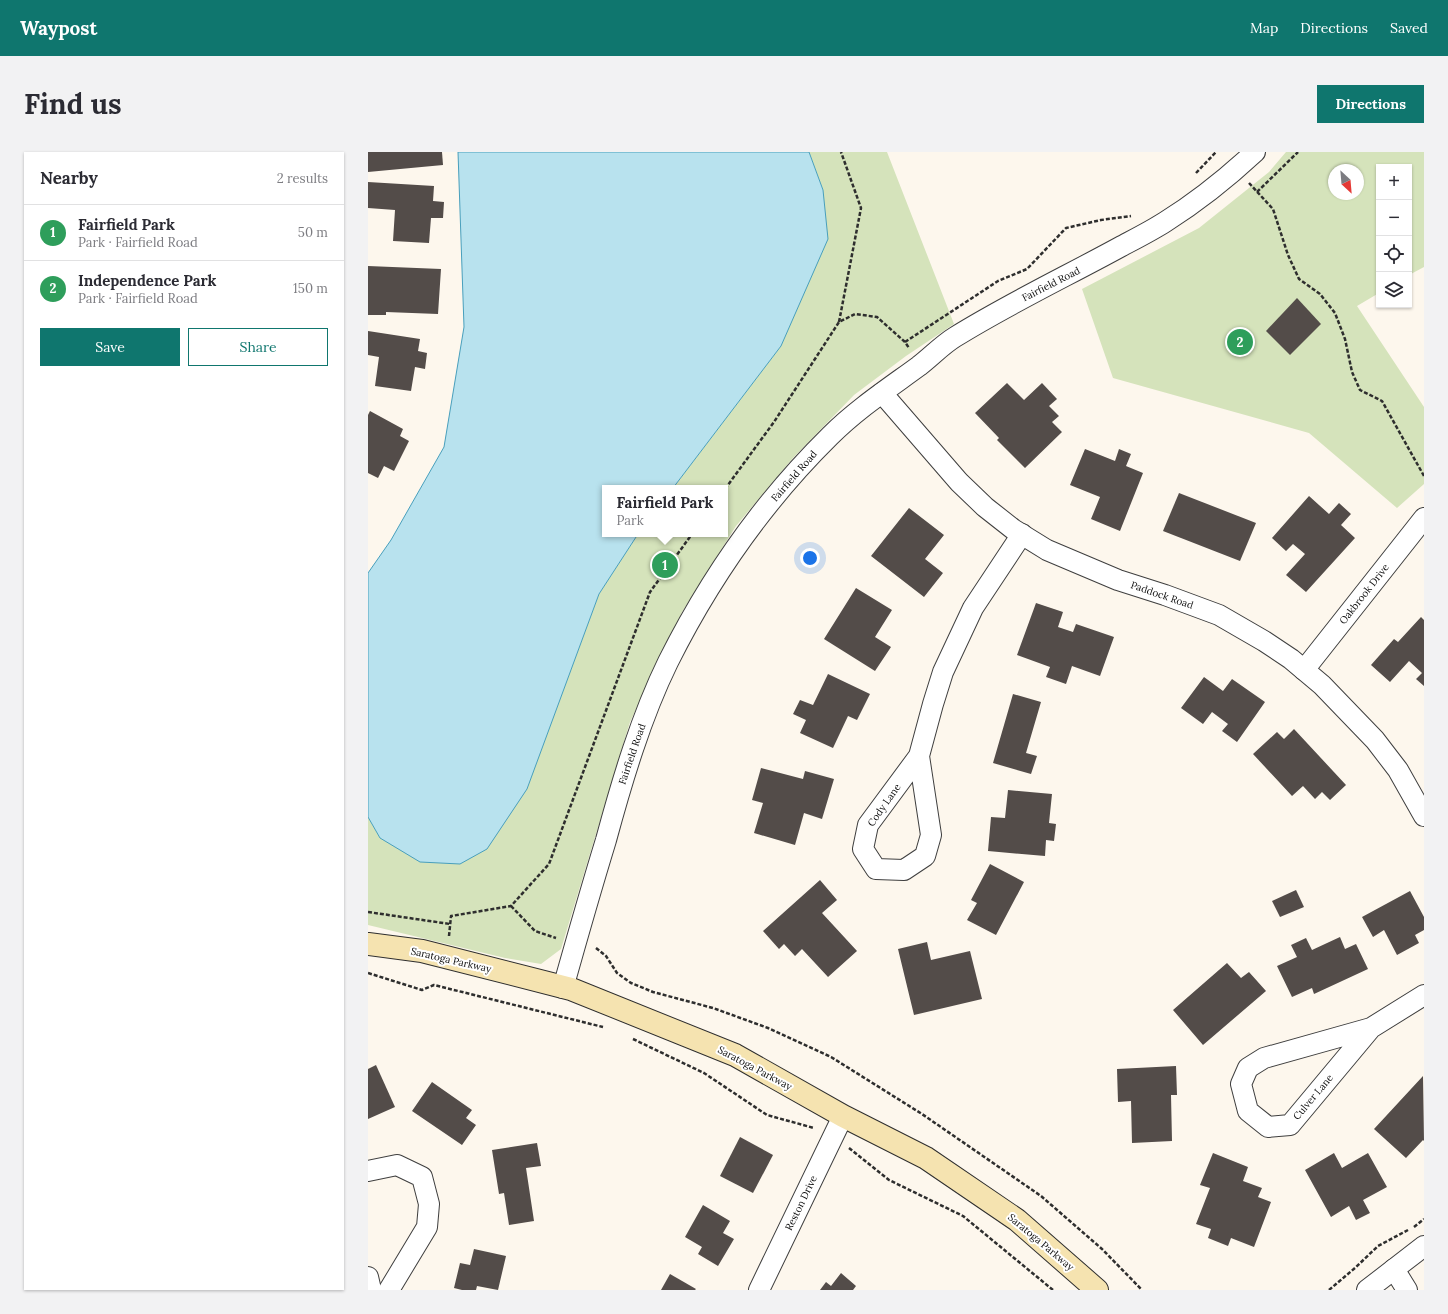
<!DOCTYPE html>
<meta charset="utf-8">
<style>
:root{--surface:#fff;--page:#f2f2f3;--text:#2b2b33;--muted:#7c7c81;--line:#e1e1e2;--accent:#0f766e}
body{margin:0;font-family:Lora,serif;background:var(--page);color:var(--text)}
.controls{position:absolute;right:12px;top:12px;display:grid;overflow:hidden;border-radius:0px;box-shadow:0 1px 3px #0004}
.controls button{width:36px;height:36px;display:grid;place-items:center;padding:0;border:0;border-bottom:1px solid var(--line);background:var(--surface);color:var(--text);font:20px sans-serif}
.compass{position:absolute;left:960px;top:12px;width:36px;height:36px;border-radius:50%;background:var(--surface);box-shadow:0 1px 3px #0004;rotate:154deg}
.you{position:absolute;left:442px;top:406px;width:14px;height:14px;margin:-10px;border:3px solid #fff;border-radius:50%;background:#1a73e8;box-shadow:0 0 0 6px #1a73e833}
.badge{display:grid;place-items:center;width:26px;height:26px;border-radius:50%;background:var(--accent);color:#fff;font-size:13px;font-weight:700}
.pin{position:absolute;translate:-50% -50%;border:2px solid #fff;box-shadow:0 1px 4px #0006}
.popup{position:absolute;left:234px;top:333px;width:126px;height:52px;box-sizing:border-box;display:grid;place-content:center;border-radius:0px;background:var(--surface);filter:drop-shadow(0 1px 3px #0005);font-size:13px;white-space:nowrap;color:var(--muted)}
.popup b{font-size:15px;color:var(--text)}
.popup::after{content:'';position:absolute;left:50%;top:100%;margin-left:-8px;border:8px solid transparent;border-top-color:var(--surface)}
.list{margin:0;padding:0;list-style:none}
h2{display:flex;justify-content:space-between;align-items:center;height:52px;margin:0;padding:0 16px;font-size:17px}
h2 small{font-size:13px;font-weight:400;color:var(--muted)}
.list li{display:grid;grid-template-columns:26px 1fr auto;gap:12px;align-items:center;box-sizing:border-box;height:56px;padding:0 16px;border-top:1px solid var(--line)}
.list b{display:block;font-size:15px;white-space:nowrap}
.list p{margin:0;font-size:13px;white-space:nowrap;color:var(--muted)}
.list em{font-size:13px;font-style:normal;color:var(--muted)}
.actions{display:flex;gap:8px;padding:12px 16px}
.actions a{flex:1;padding:9px 0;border:1px solid var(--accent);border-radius:0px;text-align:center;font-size:14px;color:var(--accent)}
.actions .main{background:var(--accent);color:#fff}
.icon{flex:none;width:22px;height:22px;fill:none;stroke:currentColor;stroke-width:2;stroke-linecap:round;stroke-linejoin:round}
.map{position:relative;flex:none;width:1056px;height:1138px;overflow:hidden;border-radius:0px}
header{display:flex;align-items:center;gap:24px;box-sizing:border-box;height:56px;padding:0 20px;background:var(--accent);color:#fff}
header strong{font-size:19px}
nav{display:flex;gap:22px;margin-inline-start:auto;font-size:14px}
.intro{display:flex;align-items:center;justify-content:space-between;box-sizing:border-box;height:96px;padding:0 24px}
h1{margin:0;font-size:28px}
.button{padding:10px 18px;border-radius:0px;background:var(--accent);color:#fff;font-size:14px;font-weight:700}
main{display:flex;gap:24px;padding:0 24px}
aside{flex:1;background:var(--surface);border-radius:0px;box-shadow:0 1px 3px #0004}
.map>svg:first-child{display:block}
.green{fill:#d5e3bb;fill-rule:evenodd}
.water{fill:#b8e2ee;stroke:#489fbc}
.building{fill:#534c49}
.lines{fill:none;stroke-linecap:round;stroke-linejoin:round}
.street-casing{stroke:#3f3f3f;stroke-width:22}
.secondary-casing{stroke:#2e2e2e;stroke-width:24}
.path{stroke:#2e2e2e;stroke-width:2.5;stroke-dasharray:4 2;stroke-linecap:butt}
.street{stroke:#fff;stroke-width:20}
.secondary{stroke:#f5e3b0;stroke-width:22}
.labels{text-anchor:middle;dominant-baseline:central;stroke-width:4;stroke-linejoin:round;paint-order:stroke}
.street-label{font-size:10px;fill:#0c0c0c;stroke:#fff}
</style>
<header>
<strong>Waypost</strong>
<nav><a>Map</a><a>Directions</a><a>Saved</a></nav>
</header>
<div class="intro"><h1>Find us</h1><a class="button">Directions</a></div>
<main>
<aside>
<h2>Nearby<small>2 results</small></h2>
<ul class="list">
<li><span class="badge" style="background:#2e9e5b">1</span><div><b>Fairfield Park</b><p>Park · Fairfield Road</p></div><em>50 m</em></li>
<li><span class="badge" style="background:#2e9e5b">2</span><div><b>Independence Park</b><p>Park · Fairfield Road</p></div><em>150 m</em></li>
</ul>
<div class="actions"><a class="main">Save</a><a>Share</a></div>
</aside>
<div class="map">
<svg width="1056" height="1138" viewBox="0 0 1056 1138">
<rect width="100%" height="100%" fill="#fdf7ed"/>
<g class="green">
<path d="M 441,0 L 519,0 L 586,172 L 538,204 L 486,243 L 425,306 L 368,374 L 314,460 L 262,570 L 193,797 L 173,812 L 137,806 L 0,773 L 0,665 L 12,686 L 195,537 L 231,442 L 270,382 L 357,382 L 357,336 L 305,336 L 413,194 L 455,38 Z"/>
<path d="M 918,0 L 1056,0 L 1056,115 L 1041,123 L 1041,15 L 1011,15 L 1011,141 L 989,154 L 1056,255 L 1056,332 L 1029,356 L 941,281 L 745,226 L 714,137 L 831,76 L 901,20 ZM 966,18 L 990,18 L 990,42 L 966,42 Z"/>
</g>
<path class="water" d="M 90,0 L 441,0 L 455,38 L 460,87 L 413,194 L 305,336 L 237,336 L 237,382 L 270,382 L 231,442 L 159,637 L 119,697 L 92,712 L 52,710 L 12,686 L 0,665 L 0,421 L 23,388 L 76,295 L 96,175 Z"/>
<g class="building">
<path d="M 0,0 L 74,0 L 75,13 L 0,20 Z"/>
<path d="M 0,30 L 66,34 L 65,49 L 76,50 L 75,66 L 63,66 L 61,91 L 25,89 L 27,58 L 0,56 Z"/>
<path d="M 0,114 L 73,117 L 70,162 L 18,160 L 18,163 L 0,163 Z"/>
<path d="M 929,146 L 953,172 L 922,203 L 898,179 Z"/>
<path d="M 0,179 L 52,187 L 50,199 L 59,201 L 57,217 L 47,215 L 43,239 L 7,234 L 11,205 L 0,203 Z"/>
<path d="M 639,231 L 656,248 L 674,231 L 689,247 L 681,254 L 691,264 L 684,270 L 694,280 L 657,316 L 629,288 L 631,286 L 607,261 Z"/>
<path d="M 2,259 L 35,277 L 32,284 L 41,289 L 26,319 L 16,314 L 10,326 L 0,321 L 0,263 Z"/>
<path d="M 717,297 L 747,309 L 751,297 L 763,302 L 758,314 L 775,321 L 752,379 L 723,367 L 732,345 L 702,333 Z"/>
<path d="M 811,341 L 888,371 L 872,409 L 795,379 Z"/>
<path d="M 941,344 L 961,362 L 971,351 L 983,362 L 973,373 L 987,386 L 938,440 L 918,423 L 937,402 L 925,392 L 918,399 L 904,386 Z"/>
<path d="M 541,356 L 576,383 L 557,407 L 575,421 L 556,445 L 503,404 Z"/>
<path d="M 488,436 L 524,458 L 507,485 L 523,495 L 507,519 L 456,487 Z"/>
<path d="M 668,451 L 695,460 L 690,475 L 705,480 L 708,472 L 746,485 L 732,524 L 704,514 L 698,532 L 678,525 L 682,515 L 649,503 Z"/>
<path d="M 1053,465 L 1056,468 L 1056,534 L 1048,527 L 1054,521 L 1041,509 L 1022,530 L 1003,513 L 1026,487 L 1030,490 Z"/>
<path d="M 460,522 L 502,542 L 489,568 L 480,564 L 465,596 L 432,581 L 438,568 L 425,562 L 432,548 L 445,553 Z"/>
<path d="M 836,525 L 855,539 L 864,527 L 897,550 L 869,590 L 854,579 L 860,572 L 844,560 L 835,572 L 813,556 Z"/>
<path d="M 645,542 L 673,550 L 658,601 L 669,604 L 663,622 L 625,611 Z"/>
<path d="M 926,577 L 978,633 L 962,648 L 954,640 L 947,647 L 935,634 L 924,644 L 885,602 L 909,580 L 916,587 Z"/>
<path d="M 393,616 L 435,627 L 437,619 L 466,627 L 454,667 L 436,661 L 427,693 L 386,681 L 395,651 L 384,648 Z"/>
<path d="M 640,638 L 684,642 L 681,671 L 688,672 L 686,689 L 678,688 L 677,704 L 620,699 L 623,665 L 637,666 Z"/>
<path d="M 622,712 L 656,730 L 628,783 L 599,768 L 609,751 L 603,748 Z"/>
<path d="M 452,728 L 469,748 L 454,761 L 489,799 L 460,825 L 434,797 L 427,804 L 416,792 L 411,797 L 395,779 Z"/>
<path d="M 928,738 L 936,755 L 912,765 L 904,749 Z"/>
<path d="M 1042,739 L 1056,765 L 1056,778 L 1047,783 L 1051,791 L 1029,803 L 1016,778 L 1005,785 L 994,765 Z"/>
<path d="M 972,785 L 977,797 L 988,792 L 1000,817 L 946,842 L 944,836 L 924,845 L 909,814 L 929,805 L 923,793 L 938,786 L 944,798 Z"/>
<path d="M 559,790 L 563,808 L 602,799 L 614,847 L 546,863 L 530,797 Z"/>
<path d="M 859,811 L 873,826 L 881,820 L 898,839 L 835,893 L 805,858 Z"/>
<path d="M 8,913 L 27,955 L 0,967 L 0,917 Z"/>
<path d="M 808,914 L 809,943 L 803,943 L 804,989 L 764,991 L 763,949 L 750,950 L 749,917 Z"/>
<path d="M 1055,924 L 1056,989 L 1055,988 L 1038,1006 L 1006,977 Z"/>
<path d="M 64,930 L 104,958 L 98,966 L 108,973 L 94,993 L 44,959 Z"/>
<path d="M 372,985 L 405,1003 L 385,1041 L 352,1024 Z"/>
<path d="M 169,991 L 173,1014 L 158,1016 L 166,1069 L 141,1073 L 136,1041 L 131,1042 L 124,998 Z"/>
<path d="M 845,1001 L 880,1015 L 875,1029 L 894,1036 L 890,1045 L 903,1050 L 886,1095 L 863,1086 L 860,1094 L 840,1086 L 843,1077 L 828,1072 L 842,1036 L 832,1033 Z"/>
<path d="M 966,1001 L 974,1016 L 1000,1001 L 1019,1035 L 995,1048 L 1002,1061 L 988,1068 L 981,1054 L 963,1065 L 937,1018 Z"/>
<path d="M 335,1053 L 362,1069 L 355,1081 L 366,1087 L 350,1114 L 330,1102 L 334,1095 L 317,1085 Z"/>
<path d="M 106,1097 L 138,1104 L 130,1138 L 109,1134 L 108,1138 L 94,1138 L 86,1136 L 92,1111 L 102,1113 Z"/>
<path d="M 473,1121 L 488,1134 L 485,1138 L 452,1138 L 458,1130 L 463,1134 Z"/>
<path d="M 302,1122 L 328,1137 L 327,1138 L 293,1138 Z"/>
</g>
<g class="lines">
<defs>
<g id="street">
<path d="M 514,241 L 591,330 L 617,355 L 645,377 L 679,398 L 750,428 L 797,443 L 851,463 L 896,489 L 923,507 L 954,533 L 1007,588 L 1030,618 L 1056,664"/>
<path d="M 936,518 L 1056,366"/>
<path d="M 551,604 L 563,683 L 557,704 L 536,718 L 508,717 L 495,697 L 500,673 L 551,604 L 565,552 L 575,520 L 605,456 L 654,382"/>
<path d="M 195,836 C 209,786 223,737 238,688 C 254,629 273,565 300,510 C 341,428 396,349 462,284 C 489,257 521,236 551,214 C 564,204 574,193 587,185 C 640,152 697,125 752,95 C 767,87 783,79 797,70 C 829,50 859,26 887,0"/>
<path d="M 1003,876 L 922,973 L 900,975 L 880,959 L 873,932 L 880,916 L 896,906 L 1003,876 L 1056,843"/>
<path d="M 0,1019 L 29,1013 L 54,1025 L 61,1052 L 59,1075 L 21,1138"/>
<path d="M 1026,1117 L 1039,1138"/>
<path d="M 0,1125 L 3,1138"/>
<path d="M 391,1138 L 475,964"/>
<path d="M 999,1138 L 1056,1094"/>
</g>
<path id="secondary" d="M 0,792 L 54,799 L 203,837 L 367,903 L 475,964 L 558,1006 L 649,1068 L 729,1138"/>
</defs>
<use href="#street" class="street-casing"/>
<use href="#secondary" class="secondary-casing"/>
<g class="path">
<path d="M 828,21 L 848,0"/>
<path d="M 881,31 L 905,57 L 920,103 L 931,127 L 952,142 L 967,161 L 977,187 L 984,220 L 992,238 L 1014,249 L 1056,324"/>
<path d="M 889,40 L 930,0"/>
<path d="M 471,170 L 493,56 L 473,0"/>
<path d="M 537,190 L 630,129 L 659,117 L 698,76 L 733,68 L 763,64"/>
<path d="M 357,337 L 406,270 L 471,170 L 487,162 L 509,165 L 537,190 L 541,196"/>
<path d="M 143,754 L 167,779 L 188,786"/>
<path d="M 0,760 L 82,772"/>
<path d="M 81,784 L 83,764 L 143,754 L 181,712 L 282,440 L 324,382"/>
<path d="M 228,796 L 238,804 L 249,821 L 263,831 L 285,840 L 345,856 L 400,876 L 463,905 L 554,962 L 673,1044 L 734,1097 L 774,1138"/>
<path d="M 0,821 L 54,838 L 66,833 L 235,875"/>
<path d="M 265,887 L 336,921 L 399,963 L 446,976"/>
<path d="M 481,996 L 521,1028 L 595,1064 L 685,1138"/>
<path d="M 1046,1075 L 1056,1067"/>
<path d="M 961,1138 L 987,1116 L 1010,1094 L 1040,1078"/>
</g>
<use href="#street" class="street"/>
<use href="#secondary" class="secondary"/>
</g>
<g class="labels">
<g class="street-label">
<text transform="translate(683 132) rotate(-27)">Fairfield Road</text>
<text transform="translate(426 324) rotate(-49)">Fairfield Road</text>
<text transform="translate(996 442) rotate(-52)">Oakbrook Drive</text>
<text transform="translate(794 443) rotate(19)">Paddock Road</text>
<text transform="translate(264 602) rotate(-71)">Fairfield Road</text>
<text transform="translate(516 653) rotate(-55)">Cody Lane</text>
<text transform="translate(83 808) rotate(13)">Saratoga Parkway</text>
<text transform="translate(387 916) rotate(28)">Saratoga Parkway</text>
<text transform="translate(945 945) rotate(-50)">Culver Lane</text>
<text transform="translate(433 1051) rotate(-64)">Reston Drive</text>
<text transform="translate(673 1090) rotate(40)">Saratoga Parkway</text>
</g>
</g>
</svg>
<div class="controls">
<button>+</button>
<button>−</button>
<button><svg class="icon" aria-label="locate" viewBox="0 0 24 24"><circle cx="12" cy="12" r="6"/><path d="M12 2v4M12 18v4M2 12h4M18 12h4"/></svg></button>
<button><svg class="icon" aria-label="layers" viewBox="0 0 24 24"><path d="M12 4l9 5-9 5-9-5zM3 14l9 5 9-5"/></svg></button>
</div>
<svg class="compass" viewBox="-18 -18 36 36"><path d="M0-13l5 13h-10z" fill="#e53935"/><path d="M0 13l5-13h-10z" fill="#7c7c81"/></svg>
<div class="you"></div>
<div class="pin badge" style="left:297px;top:413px;background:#2e9e5b">1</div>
<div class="popup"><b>Fairfield Park</b>Park</div>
<div class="pin badge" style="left:872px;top:190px;background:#2e9e5b">2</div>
</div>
</main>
